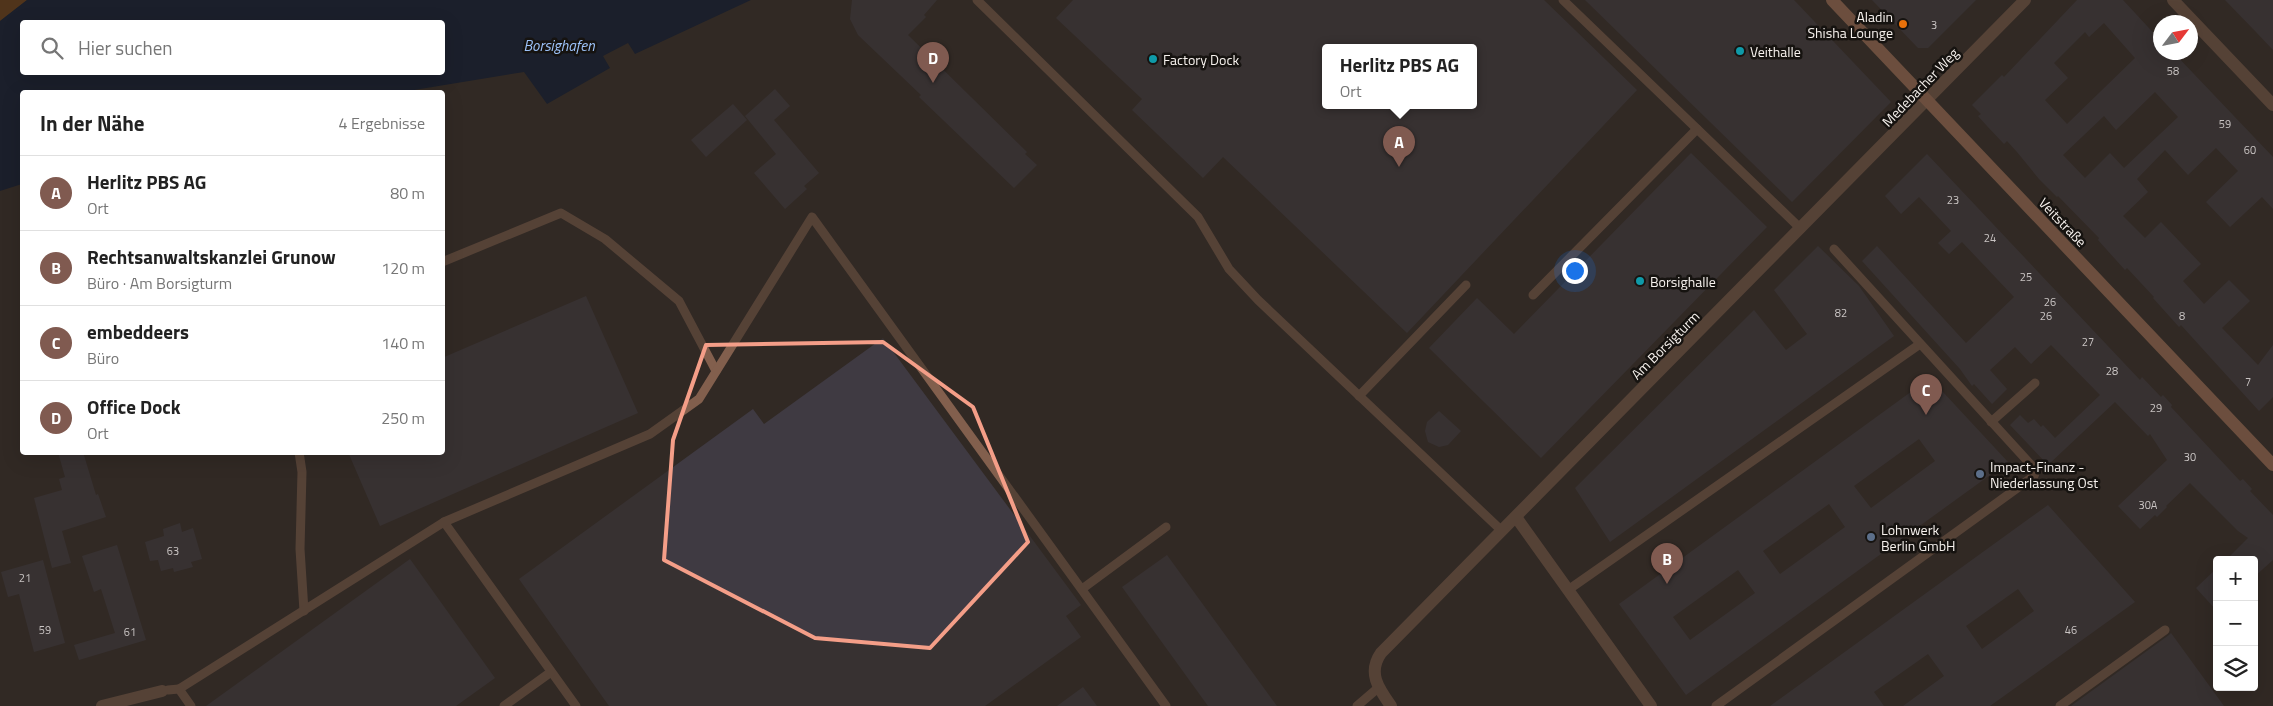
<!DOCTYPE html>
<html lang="de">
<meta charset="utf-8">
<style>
:root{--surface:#fff;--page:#f6f6f6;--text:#222;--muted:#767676;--line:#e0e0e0;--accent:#805a50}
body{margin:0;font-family:"Titillium Web",sans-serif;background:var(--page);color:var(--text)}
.controls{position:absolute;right:15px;bottom:15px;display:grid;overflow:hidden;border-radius:5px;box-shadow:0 5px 20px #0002}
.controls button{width:45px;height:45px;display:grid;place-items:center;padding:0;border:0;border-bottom:1px solid var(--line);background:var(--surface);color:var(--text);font:25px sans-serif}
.compass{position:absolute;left:2153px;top:15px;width:45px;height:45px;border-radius:50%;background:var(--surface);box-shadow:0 5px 20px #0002;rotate:58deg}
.you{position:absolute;left:1574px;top:270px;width:18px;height:18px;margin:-12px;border:4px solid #fff;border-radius:50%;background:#1a73e8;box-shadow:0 0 0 8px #1a73e833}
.badge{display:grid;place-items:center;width:32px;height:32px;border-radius:50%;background:var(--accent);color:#fff;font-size:16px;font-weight:700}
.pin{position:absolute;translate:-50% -41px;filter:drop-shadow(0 1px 2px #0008)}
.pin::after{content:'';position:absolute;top:26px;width:18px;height:15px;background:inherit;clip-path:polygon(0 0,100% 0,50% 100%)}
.popup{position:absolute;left:1322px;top:44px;width:155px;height:65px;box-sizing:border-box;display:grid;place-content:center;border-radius:5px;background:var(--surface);filter:drop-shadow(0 1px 4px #0005);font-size:16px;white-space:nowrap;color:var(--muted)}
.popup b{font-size:19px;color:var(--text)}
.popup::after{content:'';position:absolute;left:50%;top:100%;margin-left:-10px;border:10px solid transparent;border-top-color:var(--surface)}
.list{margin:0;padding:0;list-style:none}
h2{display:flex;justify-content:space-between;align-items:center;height:65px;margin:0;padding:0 20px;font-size:21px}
h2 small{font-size:16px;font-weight:400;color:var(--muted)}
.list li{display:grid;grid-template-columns:32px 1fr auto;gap:15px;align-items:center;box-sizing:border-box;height:75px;padding:0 20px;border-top:1px solid var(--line)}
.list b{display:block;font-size:19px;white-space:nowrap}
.list p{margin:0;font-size:16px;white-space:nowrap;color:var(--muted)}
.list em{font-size:16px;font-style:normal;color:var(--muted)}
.icon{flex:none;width:28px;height:28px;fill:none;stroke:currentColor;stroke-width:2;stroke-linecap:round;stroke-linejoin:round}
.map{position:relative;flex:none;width:2273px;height:706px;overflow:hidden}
.search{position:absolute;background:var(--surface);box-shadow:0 5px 20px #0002;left:20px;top:20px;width:425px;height:55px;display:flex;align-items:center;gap:12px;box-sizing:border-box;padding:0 18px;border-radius:5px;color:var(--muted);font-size:19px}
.panel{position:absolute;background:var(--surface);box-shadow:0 5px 20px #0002;left:20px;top:90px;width:425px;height:365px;border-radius:5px}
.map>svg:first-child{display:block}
.forest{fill:#774210}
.water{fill:#001233;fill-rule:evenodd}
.building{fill:#3f3a42;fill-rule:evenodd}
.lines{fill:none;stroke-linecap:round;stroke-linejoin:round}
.lane{stroke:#825f4d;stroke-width:9}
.street{stroke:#825f4d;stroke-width:12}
.secondary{stroke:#b37b5e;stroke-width:12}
.marked{fill:none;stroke:#f49e88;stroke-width:4;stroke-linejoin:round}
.food-dot{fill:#e8710a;stroke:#161310;stroke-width:2}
.culture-dot{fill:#0f9aa8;stroke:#161310;stroke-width:2}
.service-dot{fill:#5c6f8a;stroke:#161310;stroke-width:2}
.labels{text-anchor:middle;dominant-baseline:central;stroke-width:5;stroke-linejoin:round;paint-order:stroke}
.number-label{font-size:11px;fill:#c9c4c3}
.poi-label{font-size:14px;fill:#f7f2ee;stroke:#161310;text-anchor:start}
.street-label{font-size:14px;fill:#f7f2ee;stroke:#161310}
.water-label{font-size:15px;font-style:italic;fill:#9dc3fa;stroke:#161310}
</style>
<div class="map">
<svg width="2273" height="706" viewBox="0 0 2273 706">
<rect width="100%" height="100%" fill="#312924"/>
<path class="forest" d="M 0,0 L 27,0 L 0,21 Z"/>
<path class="water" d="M 27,0 L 751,0 L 635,54 L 628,43 L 603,56 L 610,68 L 547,104 L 524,72 L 402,92 L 22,92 L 22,184 L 0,191 L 0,21 ZM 22,22 L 442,22 L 442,72 L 22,72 Z"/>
<g class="building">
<path d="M 852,0 L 937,0 L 924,15 L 926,17 L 908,35 L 1027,152 L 1025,154 L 1037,165 L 1014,188 L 919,97 L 921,95 L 858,35 L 850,19 Z"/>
<path d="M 1073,0 L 1544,0 L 1637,90 L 1407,333 L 1223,157 L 1203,178 L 1132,110 L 1142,99 L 1056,18 ZM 1325,48 L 1473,48 L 1473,106 L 1325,106 Z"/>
<path d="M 1585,0 L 1794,0 L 1891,102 L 1792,202 Z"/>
<path d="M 1872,0 L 1976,0 L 1928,48 L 1918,48 Z"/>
<path d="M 2077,0 L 2123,0 L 2160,40 L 2160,52 L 2173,52 L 2273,157 L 2273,209 L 2262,197 L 2230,227 L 2206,202 L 2238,171 L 2216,148 L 2188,175 L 2165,150 L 2137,179 L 2148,192 L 2123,216 L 2145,238 L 2161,222 L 2201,264 L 2183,281 L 2204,304 L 2229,280 L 2250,301 L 2222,328 L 2258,365 L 2273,345 L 2273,397 L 2259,411 L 2181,325 L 2179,327 L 2153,298 L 2154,297 L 2127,268 L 2125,270 L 2098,240 L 2099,238 L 2058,196 L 2057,197 L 2039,179 L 2017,152 L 2007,141 L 2004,144 L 1987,126 L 1978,116 L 1981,114 L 1972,105 L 2002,75 L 2004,77 ZM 2104,23 L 2135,58 L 2067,124 L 2045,100 L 2068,78 L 2054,63 L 2085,32 L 2089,37 ZM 2155,92 L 2178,117 L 2124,168 L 2110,153 L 2085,178 L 2063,155 L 2104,116 L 2116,130 Z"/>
<path d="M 2225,0 L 2273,0 L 2273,50 L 2256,32 Z"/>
<path d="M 775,89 L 790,106 L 774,120 L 819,173 L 804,186 L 807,189 L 785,209 L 754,173 L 776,154 L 745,116 Z"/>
<path d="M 733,104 L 747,120 L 706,157 L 691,140 Z"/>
<path d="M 1691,153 L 1767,227 L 1541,458 L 1429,348 L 1477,298 L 1514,334 Z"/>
<path d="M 1927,154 L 2140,380 L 2142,377 L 2161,397 L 2163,395 L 2172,405 L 2171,407 L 2240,481 L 2243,479 L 2252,489 L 2250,491 L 2273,515 L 2273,560 L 2254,577 L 2254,560 L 2226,560 L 2248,538 L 2238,531 L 2190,483 L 2166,506 L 2167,507 L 2157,517 L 2155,515 L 2140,529 L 2118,506 L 2167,460 L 2150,434 L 2148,436 L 2115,402 L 2048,465 L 2010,425 L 2020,415 L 2028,423 L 2034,419 L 2041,427 L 2043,425 L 2055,438 L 2100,395 L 2051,345 L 2031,364 L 2015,347 L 1990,370 L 2007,389 L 1992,404 L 1974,384 L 1972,386 L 1960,369 L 1862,261 L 1877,246 L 1966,343 L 2014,297 L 1962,242 L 1949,254 L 1938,243 L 1951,231 L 1919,197 L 1901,214 L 1885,196 Z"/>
<path d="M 1818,246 L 1859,286 L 1894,336 L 1610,542 L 1575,488 L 1754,310 L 1786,350 L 1807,334 L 1774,290 Z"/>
<path d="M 586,296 L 638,413 L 380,526 L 348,452 L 442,452 L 442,358 Z"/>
<path d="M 883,338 L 1081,605 L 1066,616 L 1081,637 L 985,706 L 609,706 L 519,579 L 753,409 L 764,424 Z"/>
<path d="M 1930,378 L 2008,462 L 1686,695 L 1619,604 ZM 1919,439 L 1935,461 L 1871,508 L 1854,486 ZM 1829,504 L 1845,527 L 1780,574 L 1763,551 ZM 1738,570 L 1755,593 L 1690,640 L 1673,617 Z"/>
<path d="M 1439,411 L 1461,431 L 1448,445 L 1439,447 L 1428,442 L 1425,431 L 1427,422 Z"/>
<path d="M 58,452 L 83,452 L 96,495 L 98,494 L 106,517 L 62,531 L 71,563 L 52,568 L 34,498 L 62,490 L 59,479 L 65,477 Z"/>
<path d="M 2048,505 L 2135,602 L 1990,706 L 1903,706 L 1944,676 L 1928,654 L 1874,692 L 1884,706 L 1770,706 ZM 2018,589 L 2034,611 L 1982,649 L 1966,626 Z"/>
<path d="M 180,523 L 182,532 L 193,528 L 202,559 L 191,562 L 193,567 L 174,572 L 173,568 L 161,571 L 158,560 L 150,561 L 145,542 L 164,536 L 163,529 Z"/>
<path d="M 117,545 L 146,640 L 79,660 L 74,645 L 115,633 L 101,589 L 94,592 L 82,556 Z"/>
<path d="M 1167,555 L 1277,706 L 1208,706 L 1122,587 Z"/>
<path d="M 410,559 L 495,678 L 456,706 L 206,706 Z"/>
<path d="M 43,560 L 65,643 L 34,652 L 19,594 L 8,597 L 1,572 Z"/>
<path d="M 2217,568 L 2217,611 L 2196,588 Z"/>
<path d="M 2171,633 L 2224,706 L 2071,706 L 2169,635 Z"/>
<path d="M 1083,687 L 1097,706 L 1057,706 Z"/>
</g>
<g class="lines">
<g class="lane">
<path d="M 977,0 L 1198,217 L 1229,269 L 1258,300 L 1502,531"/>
<path d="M 1563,0 L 1801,229"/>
<path d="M 442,262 L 561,213 L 605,239 L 679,301 L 716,371"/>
<path d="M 1533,295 L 1697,129"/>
<path d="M 1359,396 L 1466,285"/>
<path d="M 1991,422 L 2035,383"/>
<path d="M 299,452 L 302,472 L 300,549 L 304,611"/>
<path d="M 444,522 L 576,706"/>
<path d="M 1082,589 L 1166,527"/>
<path d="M 1568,590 L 1920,344"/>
<path d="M 179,689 L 444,522 L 650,434 L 699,399 L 812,217 L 1166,706"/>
<path d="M 168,690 L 179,689 L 191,706"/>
<path d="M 504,706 L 551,672"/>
<path d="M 1357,706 L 1378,688"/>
<path d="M 1716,706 L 2034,476 L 2035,473 L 2032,466 L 1834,249"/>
<path d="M 2060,706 L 2165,630"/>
</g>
<g class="street">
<path d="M 2173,0 L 2273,105"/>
<path d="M 1516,517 L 1651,706"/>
<path d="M 102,706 L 162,691"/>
<path d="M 1391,706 C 1379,689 1367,673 1381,653 L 2025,0"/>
</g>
<path class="secondary" d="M 1832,0 L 2273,465"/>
</g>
<path d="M0 0H2273V706H0ZM 883,342 L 973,407 L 1028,542 L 930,648 L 815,638 L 664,560 L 673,440 L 706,345 Z" fill="#312924" fill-opacity=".55" fill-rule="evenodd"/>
<path class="marked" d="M 883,342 L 973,407 L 1028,542 L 930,648 L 815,638 L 664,560 L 673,440 L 706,345 Z"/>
<circle class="food-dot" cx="1903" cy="24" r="5"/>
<g class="culture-dot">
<circle cx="1740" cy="51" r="5"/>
<circle cx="1153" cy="59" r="5"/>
<circle cx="1640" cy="281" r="5"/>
</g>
<g class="service-dot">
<circle cx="1980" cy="474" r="5"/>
<circle cx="1871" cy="537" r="5"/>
</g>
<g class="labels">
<g class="number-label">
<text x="1934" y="25">3</text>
<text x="2173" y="71">58</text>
<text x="2225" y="124">59</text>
<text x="2250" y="150">60</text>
<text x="1953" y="200">23</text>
<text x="1990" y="238">24</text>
<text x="2026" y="277">25</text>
<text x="2050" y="302">26</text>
<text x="1841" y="313">82</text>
<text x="2046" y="316">26</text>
<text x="2182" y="316">8</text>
<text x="2088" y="342">27</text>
<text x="2112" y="371">28</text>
<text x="2248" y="382">7</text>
<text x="2156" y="408">29</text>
<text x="2190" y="457">30</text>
<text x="2148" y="505">30A</text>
<text x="173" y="551">63</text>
<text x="25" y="578">21</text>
<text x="45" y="630">59</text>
<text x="2071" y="630">46</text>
<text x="130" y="632">61</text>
</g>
<g class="poi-label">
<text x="1893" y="16" text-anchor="end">Aladin<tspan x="1893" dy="16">Shisha Lounge</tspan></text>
<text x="1750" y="51">Veithalle</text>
<text x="1163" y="59">Factory Dock</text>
<text x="1650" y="281">Borsighalle</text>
<text x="1990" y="466">Impact-Finanz -<tspan x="1990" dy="16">Niederlassung Ost</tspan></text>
<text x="1881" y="529">Lohnwerk<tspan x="1881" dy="16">Berlin GmbH</tspan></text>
</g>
<g class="street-label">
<text transform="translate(1920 87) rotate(-46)">Medebacher Weg</text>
<text transform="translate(2063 222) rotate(46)">Veitstraße</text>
<text transform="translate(1665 345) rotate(-45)">Am Borsigturm</text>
</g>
<g class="water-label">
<text x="559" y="45">Borsighafen</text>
</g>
</g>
</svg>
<div class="controls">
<button>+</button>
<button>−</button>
<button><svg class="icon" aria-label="layers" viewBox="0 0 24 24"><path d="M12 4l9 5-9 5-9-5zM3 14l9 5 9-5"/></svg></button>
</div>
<svg class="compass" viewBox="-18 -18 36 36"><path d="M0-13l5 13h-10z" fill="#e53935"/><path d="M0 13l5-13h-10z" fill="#767676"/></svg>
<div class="you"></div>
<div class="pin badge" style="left:1399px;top:167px">A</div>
<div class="popup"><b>Herlitz PBS AG</b>Ort</div>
<div class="pin badge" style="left:1667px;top:584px">B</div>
<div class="pin badge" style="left:1926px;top:415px">C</div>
<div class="pin badge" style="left:933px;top:83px">D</div>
<div class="search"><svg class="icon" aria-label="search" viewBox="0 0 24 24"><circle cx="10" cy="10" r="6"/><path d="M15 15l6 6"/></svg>Hier suchen</div>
<section class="panel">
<h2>In der Nähe<small>4 Ergebnisse</small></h2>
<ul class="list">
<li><span class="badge">A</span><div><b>Herlitz PBS AG</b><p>Ort</p></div><em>80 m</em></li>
<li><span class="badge">B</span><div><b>Rechtsanwaltskanzlei Grunow</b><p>Büro · Am Borsigturm</p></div><em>120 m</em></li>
<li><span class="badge">C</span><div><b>embeddeers</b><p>Büro</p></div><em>140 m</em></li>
<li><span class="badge">D</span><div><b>Office Dock</b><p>Ort</p></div><em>250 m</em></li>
</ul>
</section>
</div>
